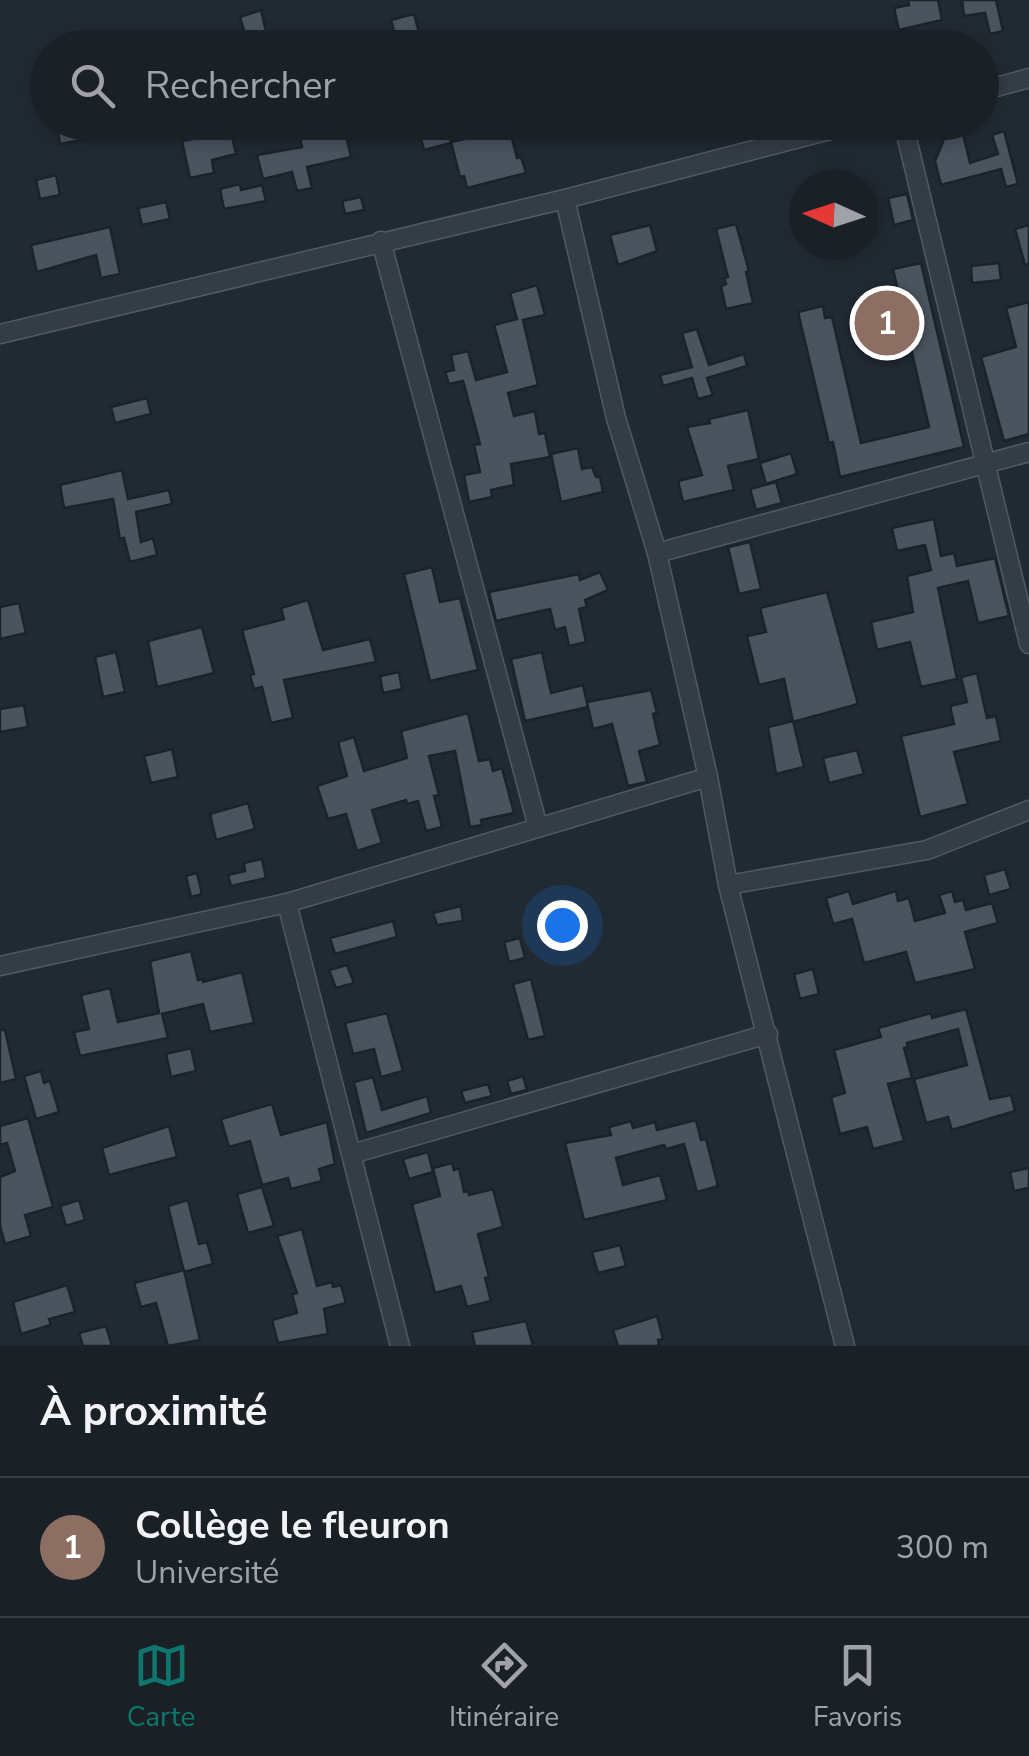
<!DOCTYPE html>
<html lang="fr">
<meta charset="utf-8">
<style>
:root{--surface:#192026;--page:#22282e;--text:#f1f3f6;--muted:#9fa3a7;--line:#373e43;--accent:#0f766e}
body{margin:0;font-family:"Nunito Sans",sans-serif;background:var(--page);color:var(--text)}
.compass{position:absolute;left:789px;top:170px;width:90px;height:90px;border-radius:50%;background:var(--surface);box-shadow:0 5px 15px #0003;rotate:273deg}
.you{position:absolute;left:562px;top:925px;width:35px;height:35px;margin:-25px;border:8px solid #fff;border-radius:50%;background:#1a73e8;box-shadow:0 0 0 15px #1a73e833}
.badge{display:grid;place-items:center;width:65px;height:65px;border-radius:50%;background:var(--accent);color:#fff;font-size:32px;font-weight:700}
.pin{position:absolute;translate:-50% -50%;border:5px solid #fff;box-shadow:0 2px 10px #0006}
.list{margin:0;padding:0;list-style:none}
h2{display:flex;justify-content:space-between;align-items:center;height:130px;margin:0;padding:0 40px;font-size:42px}
h2 small{font-size:32px;font-weight:400;color:var(--muted)}
.list li{display:grid;grid-template-columns:65px 1fr auto;gap:30px;align-items:center;box-sizing:border-box;height:140px;padding:0 40px;border-top:2px solid var(--line)}
.list b{display:block;font-size:38px;white-space:nowrap}
.list p{margin:0;font-size:32px;white-space:nowrap;color:var(--muted)}
.list em{font-size:32px;font-style:normal;color:var(--muted)}
.icon{flex:none;width:55px;height:55px;fill:none;stroke:currentColor;stroke-width:2;stroke-linecap:round;stroke-linejoin:round}
.map{position:relative;flex:none;width:1029px;height:1346px;overflow:hidden}
.search{position:absolute;background:var(--surface);box-shadow:0 5px 15px #0003;left:30px;right:30px;top:30px;height:110px;display:flex;align-items:center;gap:25px;box-sizing:border-box;padding:0 35px;border-radius:55px;color:var(--muted);font-size:38px}
.sheet{height:270px;background:var(--surface)}
nav{display:flex;justify-content:space-around;align-items:center;box-sizing:border-box;height:140px;border-top:2px solid var(--line);background:var(--surface);font-size:28px;color:var(--muted)}
nav a{display:grid;justify-items:center;gap:5px}
nav .on{color:var(--accent)}
.map>svg:first-child{display:block}
.building{fill:#49545f;stroke:#1b232a;stroke-width:2.5}
.lines{fill:none;stroke-linecap:round;stroke-linejoin:round}
.street-casing{stroke:#515a62;stroke-width:21}
.street{stroke:#343c44;stroke-width:18}
</style>
<div class="map">
<svg width="1029" height="1346" viewBox="0 0 1029 1346">
<rect width="100%" height="100%" fill="#212a33"/>
<g class="building">
<path d="M 908,0 L 938,0 L 942,20 L 899,30 L 894,8 L 909,5 Z"/>
<path d="M 962,0 L 996,0 L 1003,31 L 990,34 L 985,13 L 964,16 Z"/>
<path d="M 261,10 L 270,48 L 249,48 L 240,17 Z"/>
<path d="M 414,14 L 423,48 L 399,48 L 391,20 Z"/>
<path d="M 56,122 L 84,122 L 87,139 L 60,144 Z"/>
<path d="M 297,122 L 343,122 L 351,157 L 307,167 L 312,188 L 297,191 L 292,172 L 263,179 L 257,155 L 302,147 Z"/>
<path d="M 425,122 L 446,122 L 451,143 L 424,150 L 419,130 L 426,128 Z"/>
<path d="M 479,122 L 508,122 L 517,158 L 521,157 L 526,173 L 467,188 L 464,176 L 460,177 L 451,142 L 482,135 Z"/>
<path d="M 1004,131 L 1018,184 L 1006,187 L 1001,169 L 941,185 L 935,161 L 944,139 L 963,134 L 970,163 L 998,154 L 992,135 Z"/>
<path d="M 231,132 L 236,154 L 212,160 L 214,173 L 190,178 L 182,141 Z"/>
<path d="M 56,175 L 60,195 L 40,199 L 36,180 Z"/>
<path d="M 240,184 L 241,190 L 262,185 L 266,201 L 224,209 L 220,189 Z"/>
<path d="M 907,194 L 913,220 L 894,225 L 888,198 Z"/>
<path d="M 361,197 L 364,210 L 345,214 L 342,201 Z"/>
<path d="M 166,202 L 170,219 L 142,225 L 138,208 Z"/>
<path d="M 736,224 L 749,271 L 746,272 L 753,303 L 726,309 L 721,286 L 726,284 L 724,278 L 728,277 L 716,229 Z"/>
<path d="M 650,225 L 657,251 L 618,265 L 610,235 Z"/>
<path d="M 1029,225 L 1029,264 L 1025,265 L 1015,229 Z"/>
<path d="M 110,227 L 120,274 L 101,278 L 96,255 L 37,272 L 31,245 Z"/>
<path d="M 921,263 L 964,447 L 840,477 L 833,442 L 829,443 L 798,312 L 823,306 L 825,318 L 832,317 L 861,443 L 929,427 L 893,269 Z"/>
<path d="M 999,263 L 1001,280 L 972,283 L 971,266 Z"/>
<path d="M 537,285 L 545,315 L 523,320 L 538,385 L 508,393 L 514,416 L 535,411 L 539,434 L 545,433 L 550,457 L 511,464 L 514,485 L 491,490 L 492,497 L 469,502 L 464,475 L 480,472 L 474,445 L 480,444 L 463,381 L 449,384 L 445,372 L 454,370 L 451,355 L 468,351 L 476,380 L 507,372 L 494,325 L 517,319 L 510,293 Z"/>
<path d="M 1029,302 L 1029,434 L 1004,441 L 981,357 L 1016,347 L 1006,308 Z"/>
<path d="M 697,329 L 709,365 L 744,354 L 747,366 L 707,378 L 713,395 L 698,399 L 692,378 L 663,386 L 660,375 L 692,367 L 682,333 Z"/>
<path d="M 147,398 L 151,414 L 115,423 L 111,407 Z"/>
<path d="M 748,410 L 759,459 L 728,466 L 734,490 L 683,502 L 678,481 L 702,475 L 687,427 L 710,423 L 709,419 Z"/>
<path d="M 578,448 L 582,469 L 592,467 L 596,477 L 600,477 L 603,492 L 561,502 L 551,454 Z"/>
<path d="M 791,453 L 797,474 L 766,484 L 760,463 Z"/>
<path d="M 122,470 L 128,499 L 169,490 L 172,504 L 136,512 L 141,542 L 153,538 L 157,555 L 130,562 L 124,538 L 120,539 L 113,499 L 64,508 L 60,485 Z"/>
<path d="M 776,482 L 782,503 L 756,510 L 750,489 Z"/>
<path d="M 934,519 L 941,556 L 954,553 L 957,566 L 995,558 L 1009,616 L 978,623 L 968,581 L 938,588 L 957,679 L 921,687 L 910,642 L 877,650 L 871,622 L 913,612 L 907,576 L 931,570 L 925,545 L 897,551 L 892,528 Z"/>
<path d="M 750,542 L 761,589 L 739,594 L 728,547 Z"/>
<path d="M 432,567 L 440,602 L 460,598 L 478,670 L 430,681 L 404,574 Z"/>
<path d="M 600,572 L 608,590 L 585,600 L 587,607 L 579,609 L 586,642 L 569,646 L 565,627 L 555,630 L 550,609 L 496,621 L 489,592 L 579,574 L 580,580 Z"/>
<path d="M 827,592 L 858,704 L 793,722 L 784,679 L 759,685 L 747,636 L 766,632 L 760,608 Z"/>
<path d="M 308,600 L 323,650 L 370,639 L 376,662 L 284,680 L 293,718 L 271,723 L 262,687 L 254,689 L 250,675 L 254,674 L 242,630 L 284,619 L 281,608 Z"/>
<path d="M 19,603 L 26,633 L 0,639 L 0,607 Z"/>
<path d="M 202,627 L 214,673 L 157,687 L 148,641 Z"/>
<path d="M 116,652 L 125,692 L 103,697 L 95,657 Z"/>
<path d="M 542,652 L 551,693 L 583,685 L 588,707 L 525,721 L 511,659 Z"/>
<path d="M 399,672 L 402,689 L 383,693 L 380,676 Z"/>
<path d="M 977,673 L 987,718 L 996,716 L 1001,741 L 954,752 L 968,804 L 920,817 L 901,736 L 954,724 L 950,706 L 967,702 L 961,677 Z"/>
<path d="M 651,690 L 657,713 L 653,714 L 660,745 L 639,751 L 647,782 L 628,786 L 612,724 L 593,729 L 587,702 Z"/>
<path d="M 24,705 L 28,727 L 0,732 L 0,709 Z"/>
<path d="M 468,713 L 479,761 L 490,759 L 493,771 L 502,768 L 514,813 L 481,820 L 482,825 L 470,827 L 455,751 L 429,756 L 439,795 L 434,796 L 442,827 L 426,831 L 418,801 L 407,804 L 406,800 L 372,810 L 382,843 L 357,851 L 346,814 L 328,819 L 317,786 L 347,776 L 338,742 L 354,737 L 364,771 L 407,758 L 401,731 Z"/>
<path d="M 793,721 L 804,767 L 776,774 L 768,727 Z"/>
<path d="M 172,749 L 178,777 L 151,783 L 144,756 Z"/>
<path d="M 857,750 L 864,774 L 829,783 L 823,758 Z"/>
<path d="M 248,803 L 255,829 L 216,840 L 210,814 Z"/>
<path d="M 262,859 L 266,878 L 231,886 L 228,875 L 245,871 L 244,863 Z"/>
<path d="M 1005,869 L 1011,889 L 989,895 L 984,875 Z"/>
<path d="M 197,873 L 202,894 L 191,897 L 186,876 Z"/>
<path d="M 849,891 L 853,904 L 896,891 L 898,901 L 909,898 L 915,921 L 945,913 L 939,895 L 952,891 L 955,902 L 963,900 L 966,910 L 992,903 L 998,923 L 965,932 L 975,969 L 915,983 L 906,952 L 864,963 L 852,919 L 833,924 L 826,898 Z"/>
<path d="M 461,906 L 463,921 L 437,925 L 433,913 Z"/>
<path d="M 393,921 L 397,937 L 335,954 L 330,938 Z"/>
<path d="M 520,938 L 525,958 L 509,962 L 504,942 Z"/>
<path d="M 191,951 L 198,980 L 203,979 L 203,982 L 242,972 L 254,1023 L 210,1032 L 203,1004 L 162,1014 L 168,1038 L 80,1056 L 74,1032 L 89,1029 L 81,995 L 110,988 L 118,1022 L 159,1013 L 150,961 Z"/>
<path d="M 347,965 L 354,983 L 336,988 L 329,970 Z"/>
<path d="M 813,969 L 819,994 L 800,999 L 794,974 Z"/>
<path d="M 531,979 L 545,1036 L 528,1040 L 513,984 Z"/>
<path d="M 966,1009 L 990,1099 L 1011,1095 L 1015,1111 L 952,1130 L 948,1117 L 926,1123 L 914,1079 L 967,1065 L 958,1029 L 907,1043 L 908,1047 L 904,1048 L 912,1078 L 888,1084 L 904,1141 L 873,1149 L 867,1127 L 840,1134 L 831,1097 L 845,1093 L 834,1050 L 881,1037 L 878,1028 L 931,1013 L 932,1018 Z"/>
<path d="M 387,1013 L 403,1071 L 381,1077 L 374,1049 L 353,1054 L 345,1023 Z"/>
<path d="M 0,1030 L 5,1030 L 16,1079 L 0,1083 Z"/>
<path d="M 191,1048 L 196,1071 L 171,1077 L 166,1054 Z"/>
<path d="M 41,1071 L 44,1083 L 50,1081 L 59,1112 L 36,1119 L 24,1076 Z"/>
<path d="M 523,1076 L 527,1090 L 511,1094 L 507,1081 Z"/>
<path d="M 373,1077 L 382,1110 L 427,1096 L 431,1113 L 366,1133 L 354,1082 Z"/>
<path d="M 488,1084 L 492,1096 L 465,1103 L 461,1091 Z"/>
<path d="M 272,1104 L 281,1135 L 327,1122 L 335,1164 L 319,1169 L 322,1181 L 291,1189 L 288,1178 L 262,1185 L 250,1141 L 229,1147 L 221,1119 Z"/>
<path d="M 28,1118 L 53,1207 L 25,1215 L 31,1236 L 5,1244 L 0,1226 L 0,1177 L 15,1171 L 7,1143 L 0,1145 L 0,1126 Z"/>
<path d="M 696,1120 L 701,1140 L 706,1139 L 718,1186 L 697,1192 L 684,1144 L 666,1149 L 664,1145 L 616,1158 L 623,1185 L 660,1175 L 667,1200 L 584,1220 L 565,1143 L 611,1135 L 609,1127 L 631,1121 L 633,1128 L 655,1122 L 657,1130 Z"/>
<path d="M 169,1126 L 177,1157 L 109,1175 L 102,1148 Z"/>
<path d="M 428,1152 L 433,1172 L 409,1179 L 403,1159 Z"/>
<path d="M 452,1163 L 454,1170 L 459,1168 L 464,1192 L 468,1191 L 469,1195 L 493,1189 L 503,1227 L 478,1234 L 489,1277 L 485,1278 L 491,1301 L 467,1307 L 461,1286 L 435,1293 L 412,1204 L 440,1196 L 433,1168 Z"/>
<path d="M 1029,1168 L 1029,1188 L 1014,1191 L 1010,1172 Z"/>
<path d="M 262,1187 L 274,1226 L 248,1233 L 237,1194 Z"/>
<path d="M 79,1200 L 85,1220 L 66,1226 L 60,1206 Z"/>
<path d="M 188,1200 L 199,1244 L 207,1242 L 213,1264 L 184,1272 L 168,1206 Z"/>
<path d="M 302,1229 L 317,1286 L 332,1282 L 333,1287 L 341,1285 L 346,1303 L 324,1309 L 328,1334 L 278,1343 L 272,1320 L 297,1313 L 292,1294 L 297,1293 L 277,1236 Z"/>
<path d="M 620,1245 L 626,1266 L 598,1273 L 592,1252 Z"/>
<path d="M 184,1270 L 200,1340 L 168,1346 L 156,1303 L 141,1307 L 134,1283 Z"/>
<path d="M 67,1285 L 75,1312 L 49,1319 L 51,1325 L 21,1334 L 13,1302 Z"/>
<path d="M 657,1316 L 663,1339 L 658,1340 L 659,1346 L 618,1346 L 613,1330 Z"/>
<path d="M 526,1321 L 533,1346 L 475,1346 L 472,1332 Z"/>
<path d="M 106,1326 L 112,1346 L 83,1346 L 79,1333 Z"/>
</g>
<g class="lines">
<defs>
<g id="street">
<path d="M 982,91 L 1029,78"/>
<path d="M 903,122 L 1029,644"/>
<path d="M 565,199 L 616,418 L 657,553 L 708,777 L 728,885 L 845,1346"/>
<path d="M 381,241 L 538,827"/>
<path d="M 0,334 L 565,199 L 861,122"/>
<path d="M 657,553 L 1029,452"/>
<path d="M 728,885 L 927,850 L 1029,810"/>
<path d="M 287,903 L 400,1346"/>
<path d="M 0,966 L 287,903 L 708,777"/>
<path d="M 352,1154 L 768,1034"/>
</g>
</defs>
<use href="#street" class="street-casing"/>
<use href="#street" class="street"/>
</g>
</svg>
<svg class="compass" viewBox="-18 -18 36 36"><path d="M0-13l5 13h-10z" fill="#e53935"/><path d="M0 13l5-13h-10z" fill="#9fa3a7"/></svg>
<div class="you"></div>
<div class="pin badge" style="left:887px;top:323px;background:#8d6e63">1</div>
<div class="search"><svg class="icon" aria-label="search" viewBox="0 0 24 24"><circle cx="10" cy="10" r="6"/><path d="M15 15l6 6"/></svg>Rechercher</div>
</div>
<section class="sheet">
<h2>À proximité<small></small></h2>
<ul class="list">
<li><span class="badge" style="background:#8d6e63">1</span><div><b>Collège le fleuron</b><p>Université</p></div><em>300 m</em></li>
</ul>
</section>
<nav>
<a class="on"><svg class="icon" aria-label="map" viewBox="0 0 24 24"><path d="M3 6l6-2 6 2 6-2v14l-6 2-6-2-6 2zM9 4v14M15 6v14"/></svg>Carte</a>
<a><svg class="icon" aria-label="directions" viewBox="0 0 24 24"><path d="M12 3l9 9-9 9-9-9zM9 14v-3h6M13 9l2 2-2 2"/></svg>Itinéraire</a>
<a><svg class="icon" aria-label="saved" viewBox="0 0 24 24"><path d="M7 4h10v16l-5-4-5 4z"/></svg>Favoris</a>
</nav>
